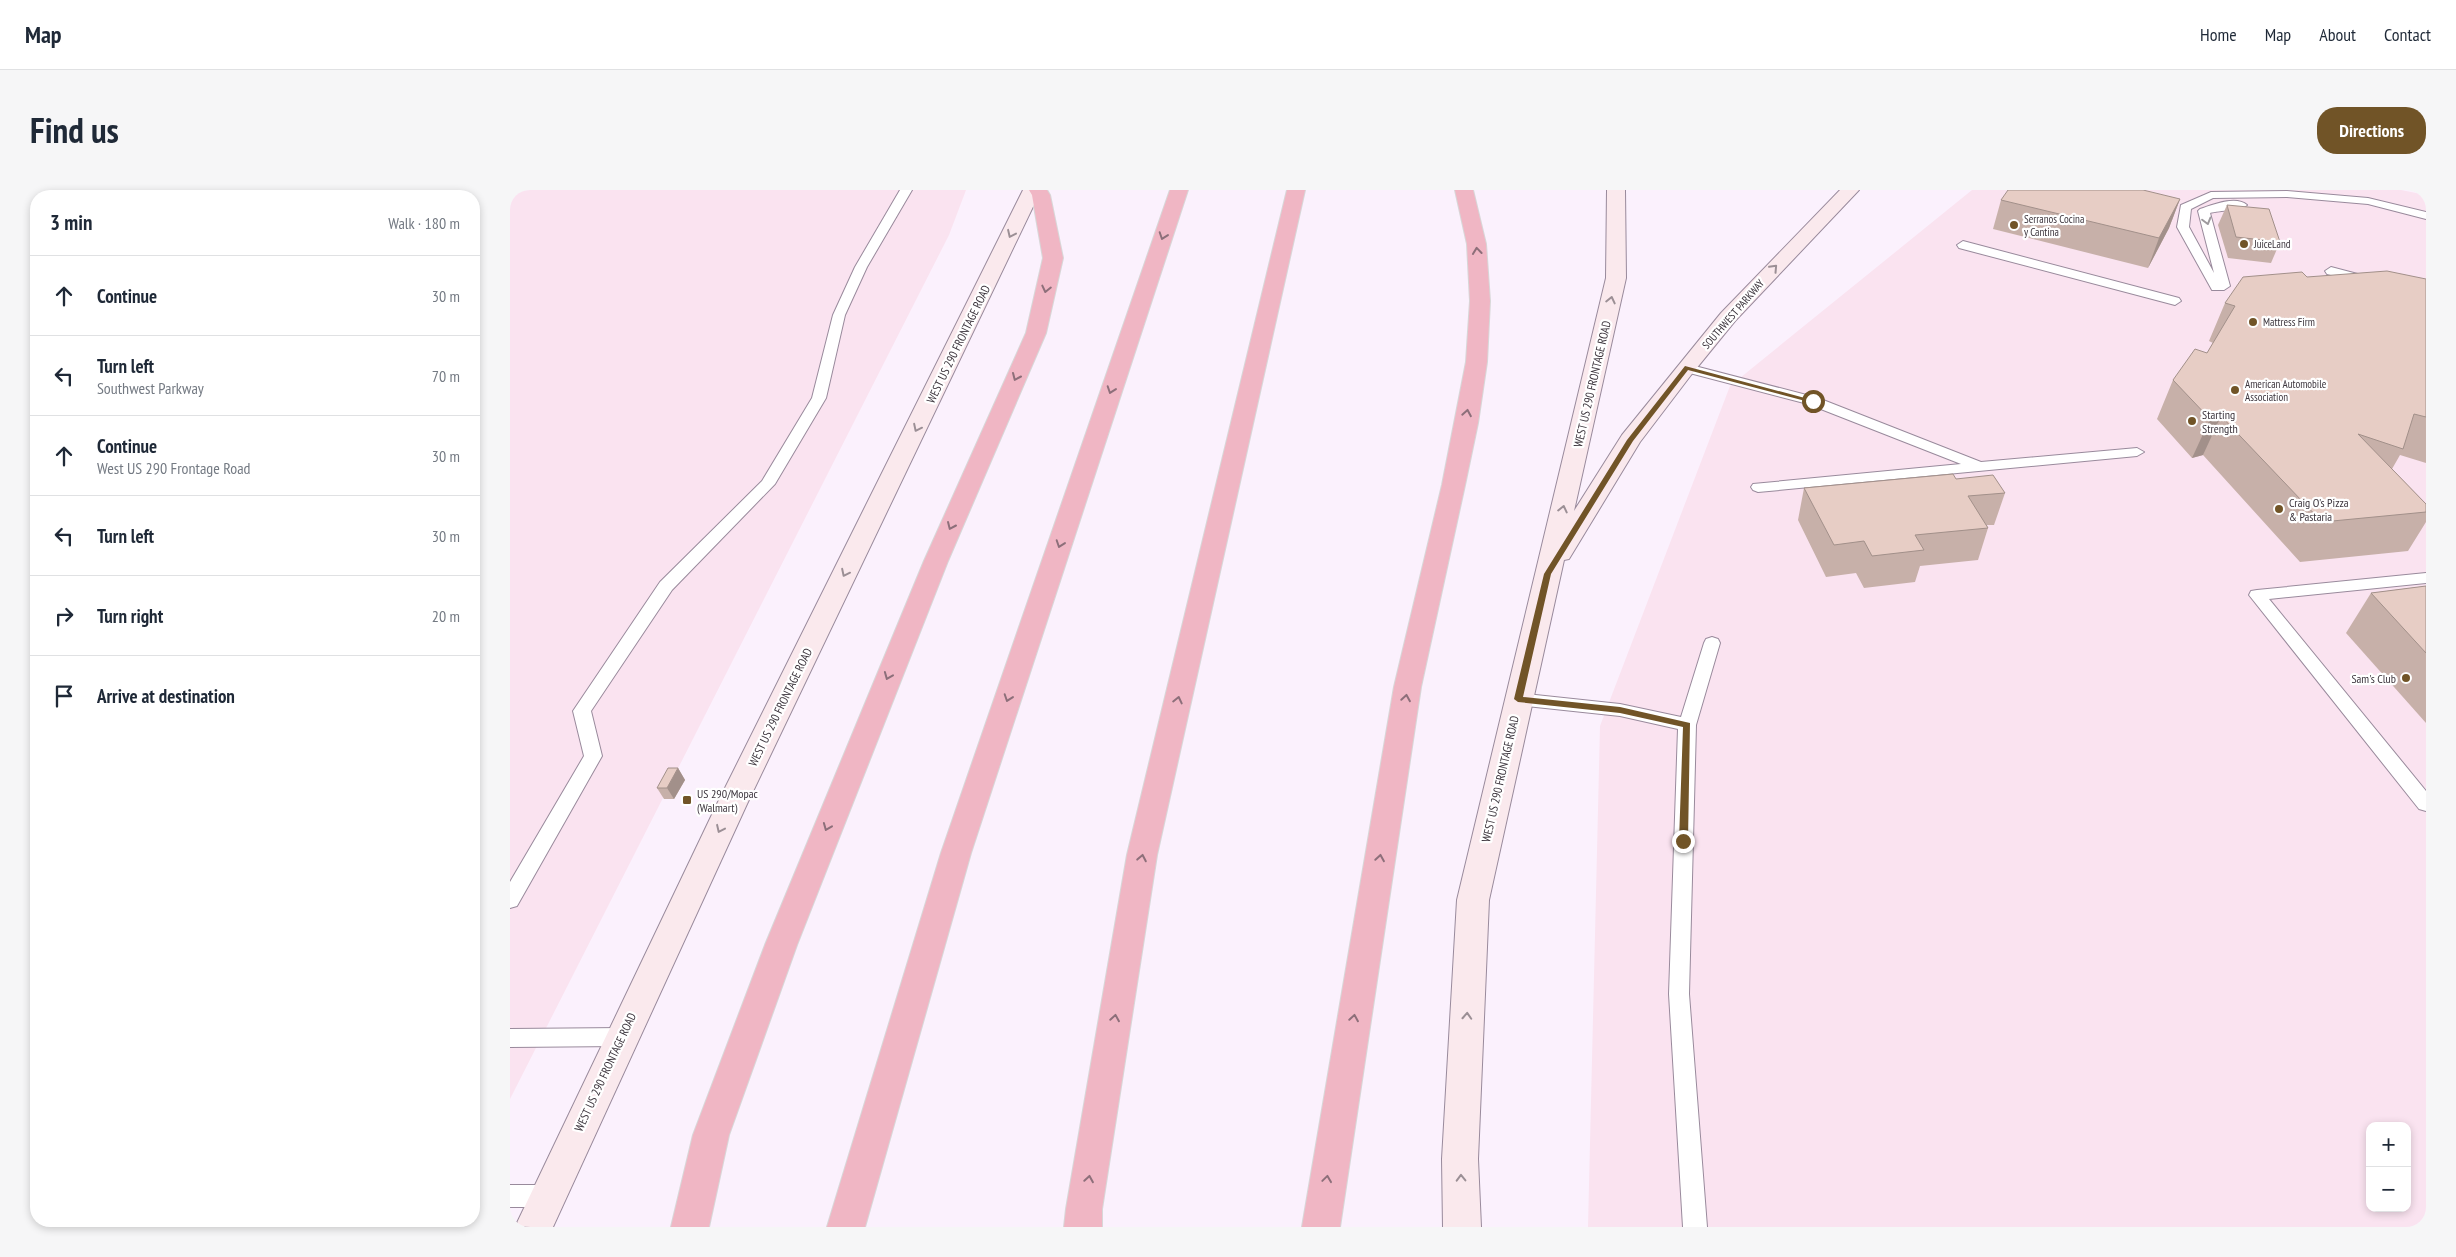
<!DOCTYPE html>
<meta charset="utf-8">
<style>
:root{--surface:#fff;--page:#f6f6f7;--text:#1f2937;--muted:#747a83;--line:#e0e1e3;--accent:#715427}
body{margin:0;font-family:"PT Sans Narrow",sans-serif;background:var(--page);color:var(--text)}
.controls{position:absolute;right:15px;bottom:15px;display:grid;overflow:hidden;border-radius:10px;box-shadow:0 2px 8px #0003}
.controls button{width:45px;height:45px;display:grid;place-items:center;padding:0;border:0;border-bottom:1px solid var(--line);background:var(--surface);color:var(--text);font:25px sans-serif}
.stop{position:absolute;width:15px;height:15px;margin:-11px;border:4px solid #715427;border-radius:50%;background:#fff}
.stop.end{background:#715427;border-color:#fff;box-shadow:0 1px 5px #0008}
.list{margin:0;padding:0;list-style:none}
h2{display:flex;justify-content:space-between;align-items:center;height:65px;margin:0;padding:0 20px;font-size:21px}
h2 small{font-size:16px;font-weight:400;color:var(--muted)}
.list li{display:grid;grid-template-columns:32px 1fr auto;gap:15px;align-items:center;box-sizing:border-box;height:80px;padding:0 20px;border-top:1px solid var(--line)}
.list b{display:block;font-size:19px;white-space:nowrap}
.list p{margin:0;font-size:16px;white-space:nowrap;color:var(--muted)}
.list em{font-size:16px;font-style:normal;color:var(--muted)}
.icon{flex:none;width:28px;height:28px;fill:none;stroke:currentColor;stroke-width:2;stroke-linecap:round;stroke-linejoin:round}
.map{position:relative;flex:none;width:1916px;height:1037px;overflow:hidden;border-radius:20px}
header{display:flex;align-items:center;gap:30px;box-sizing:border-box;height:70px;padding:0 25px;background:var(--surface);border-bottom:1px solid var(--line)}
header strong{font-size:24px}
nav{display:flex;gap:28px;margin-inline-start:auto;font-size:18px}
.intro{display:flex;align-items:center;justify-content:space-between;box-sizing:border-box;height:120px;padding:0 30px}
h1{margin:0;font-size:35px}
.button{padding:12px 22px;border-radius:20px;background:var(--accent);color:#fff;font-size:18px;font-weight:700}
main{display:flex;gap:30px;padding:0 30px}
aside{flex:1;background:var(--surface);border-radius:20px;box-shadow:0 2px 8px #0003}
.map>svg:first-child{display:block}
.commercial{fill:#fae3f0;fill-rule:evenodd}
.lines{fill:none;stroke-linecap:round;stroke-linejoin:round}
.lane-casing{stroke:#998a9c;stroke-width:2}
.secondary-casing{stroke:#998a9c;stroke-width:2}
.highway-casing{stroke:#d8d7d8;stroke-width:2}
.lane{fill:#fff;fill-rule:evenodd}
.secondary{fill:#fae9ed;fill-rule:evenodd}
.highway{fill:#f0b6c4;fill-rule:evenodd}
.wall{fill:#c7b0a9}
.shaded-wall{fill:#a2908a}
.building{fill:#e7cdc5;stroke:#a2908a}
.oneway{stroke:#9e9a9e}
.oneway2{stroke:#9b8f95}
.oneway3{stroke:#8d6f7a}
.route{fill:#715427}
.poi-dot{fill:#715427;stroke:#fff;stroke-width:2}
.labels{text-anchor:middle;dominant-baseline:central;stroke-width:4.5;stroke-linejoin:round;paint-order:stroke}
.far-poi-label{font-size:11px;fill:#3c353d;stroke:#fff;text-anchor:start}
.far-street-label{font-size:11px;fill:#3c353d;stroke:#fff}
.street-label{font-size:12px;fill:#3c353d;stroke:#fff}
.poi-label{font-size:12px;fill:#3c353d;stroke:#fff;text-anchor:start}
</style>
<header>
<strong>Map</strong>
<nav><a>Home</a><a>Map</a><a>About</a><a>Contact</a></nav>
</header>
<div class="intro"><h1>Find us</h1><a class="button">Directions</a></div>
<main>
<aside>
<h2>3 min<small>Walk · 180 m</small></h2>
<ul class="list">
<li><svg class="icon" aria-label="ahead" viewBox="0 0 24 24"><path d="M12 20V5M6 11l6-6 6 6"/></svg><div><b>Continue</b></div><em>30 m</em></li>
<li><svg class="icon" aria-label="left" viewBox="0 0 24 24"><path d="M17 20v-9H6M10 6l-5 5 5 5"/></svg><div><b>Turn left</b><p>Southwest Parkway</p></div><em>70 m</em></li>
<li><svg class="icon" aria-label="ahead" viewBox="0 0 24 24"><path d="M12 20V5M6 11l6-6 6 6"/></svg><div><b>Continue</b><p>West US 290 Frontage Road</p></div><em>30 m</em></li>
<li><svg class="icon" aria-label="left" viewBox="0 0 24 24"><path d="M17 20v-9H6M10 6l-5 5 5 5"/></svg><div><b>Turn left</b></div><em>30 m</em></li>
<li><svg class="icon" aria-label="right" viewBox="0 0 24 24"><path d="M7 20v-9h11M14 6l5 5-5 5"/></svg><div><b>Turn right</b></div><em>20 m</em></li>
<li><svg class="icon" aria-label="arrive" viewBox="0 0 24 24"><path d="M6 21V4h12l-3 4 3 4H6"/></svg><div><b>Arrive at destination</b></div></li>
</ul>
</aside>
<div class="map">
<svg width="1916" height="1037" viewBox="0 0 1916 1037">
<rect width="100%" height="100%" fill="#fbf1fd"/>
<g class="commercial">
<path d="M 0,0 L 456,0 L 439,45 L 0,909 Z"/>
<path d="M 1462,0 L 1891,0 L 1916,5 L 1916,1037 L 1078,1037 L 1090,536 L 1220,196 ZM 1860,936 L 1897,936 L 1897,1018 L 1860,1018 Z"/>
</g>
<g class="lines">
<defs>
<g id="lane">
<path d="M 390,0 L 402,0 L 357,77 L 335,125 L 316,208 L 265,294 L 162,400 L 81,521 L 92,566 L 7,716 L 0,718 L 0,692 L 74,566 L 63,521 L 150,392 L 252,291 L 302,208 L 323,125 L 345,77 Z"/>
<path d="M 1777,1 L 1858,8 L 1916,22 L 1916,29 L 1858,14 L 1777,7 L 1703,8 L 1681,19 L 1679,37 L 1704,83 L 1688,21 L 1690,19 C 1702,15 1726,5 1737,15 C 1733,19 1709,21 1700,23 L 1720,96 L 1714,100 L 1702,100 L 1667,37 L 1671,15 L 1701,2 Z"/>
<path d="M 1453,51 L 1669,108 L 1671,111 L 1665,115 L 1449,58 L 1447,55 Z"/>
<path d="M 1821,77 L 1859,87 L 1861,90 L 1855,94 L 1817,84 L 1815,81 Z"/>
<path d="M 1177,174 L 1308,208 L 1471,272 L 1627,258 L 1634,262 L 1627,266 L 1248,302 L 1243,300 L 1241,297 L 1243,294 L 1451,274 L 1298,214 L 1172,181 L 1170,178 L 1172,175 Z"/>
<path d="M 1916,383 L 1916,393 L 1759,409 L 1916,601 L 1916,621 L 1909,619 L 1739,405 L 1741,401 L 1747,400 Z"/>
<path d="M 1202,447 L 1208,449 L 1210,453 L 1186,535 L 1179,804 L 1197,1037 L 1173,1037 L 1159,804 L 1168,539 L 1110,526 L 1008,515 L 1002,513 L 999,509 L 1002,505 L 1008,503 L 1110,514 L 1171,527 L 1194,453 L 1196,449 Z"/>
<path d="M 112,838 L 120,840 L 123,847 L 120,854 L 112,856 L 0,857 L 0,839 Z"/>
<path d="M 0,995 L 37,995 L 45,998 L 49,1006 L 45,1014 L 37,1017 L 0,1017 Z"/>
</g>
<g id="secondary">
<path d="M 513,0 L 531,0 L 237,614 L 43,1037 L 5,1037 L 207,614 Z"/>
<path d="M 1097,0 L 1115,0 L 1116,88 L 1064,321 L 1112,245 L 1211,123 L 1330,0 L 1349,0 L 1225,131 L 1181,185 L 1130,252 L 1059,369 L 1054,370 L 979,710 L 968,969 L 971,1037 L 933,1037 L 932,969 L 947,710 L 1096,88 Z"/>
</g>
<g id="highway">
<path d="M 519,0 L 537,0 L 540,5 L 553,68 L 536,143 L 438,371 L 287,755 L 219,945 L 199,1037 L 161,1037 L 183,945 L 255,755 L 414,371 L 516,143 L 533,68 L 522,5 Z"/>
<path d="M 660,0 L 678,0 L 461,663 L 355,1037 L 317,1037 L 431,663 Z"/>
<path d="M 777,0 L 795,0 L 647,665 L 592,1019 L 592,1037 L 554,1037 L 556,1019 L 617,665 Z"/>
<path d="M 945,0 L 963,0 L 976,54 L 980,111 L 977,172 L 968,233 L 955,295 L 911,497 L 830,1037 L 792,1037 L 884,497 L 932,295 L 956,172 L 960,111 L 957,54 Z"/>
</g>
</defs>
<use href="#lane" class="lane-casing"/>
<use href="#secondary" class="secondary-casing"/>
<use href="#highway" class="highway-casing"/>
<use href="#lane" class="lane"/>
<use href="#secondary" class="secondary"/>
<use href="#highway" class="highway"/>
</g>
<g class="wall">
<path d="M 1670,9 L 1659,38 L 1638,78 L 1483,39 L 1491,10 Z"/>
<path d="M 1717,15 L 1770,52 L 1761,73 L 1718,68 L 1708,35 Z"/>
<path d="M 1797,87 L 1916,89 L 1916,273 L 1890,265 L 1882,279 L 1916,314 L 1916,332 L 1898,361 L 1790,372 L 1693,265 L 1682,268 L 1647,229 L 1663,190 L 1697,163 L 1703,153 L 1699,151 L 1715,113 Z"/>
<path d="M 1446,289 L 1495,303 L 1484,335 L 1477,335 L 1478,338 L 1468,370 L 1410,376 L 1405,392 L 1354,398 L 1346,383 L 1316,387 L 1288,330 L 1294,298 Z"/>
<path d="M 1916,396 L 1916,533 L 1836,443 L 1861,403 Z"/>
<path d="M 168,578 L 175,590 L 164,609 L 154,609 L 147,598 Z"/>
</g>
<g class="shaded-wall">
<path d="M 1670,9 L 1659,38 L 1638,78 L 1649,48 Z"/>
<path d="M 1711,226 L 1693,265 L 1682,268 L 1700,229 Z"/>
<path d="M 168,578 L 175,590 L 164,609 L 157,598 Z"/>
</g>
<g class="building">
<path d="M 1498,0 L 1633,0 L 1670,9 L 1649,48 L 1491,10 Z"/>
<path d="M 1717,15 L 1759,19 L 1770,52 L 1726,47 Z"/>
<path d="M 1877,81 L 1916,89 L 1916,227 L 1904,224 L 1893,259 L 1848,244 L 1916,314 L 1916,322 L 1812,332 L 1711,226 L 1700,229 L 1663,190 L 1685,159 L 1697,163 L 1725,116 L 1715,113 L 1733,87 L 1792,82 L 1797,87 Z"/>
<path d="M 1443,284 L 1446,289 L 1483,285 L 1495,303 L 1458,306 L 1478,338 L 1405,345 L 1414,360 L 1362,366 L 1354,351 L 1324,355 L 1294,298 Z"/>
<path d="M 1916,396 L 1916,463 L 1861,403 Z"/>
<path d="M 158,578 L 168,578 L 157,598 L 147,598 Z"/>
</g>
<defs><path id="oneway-chevron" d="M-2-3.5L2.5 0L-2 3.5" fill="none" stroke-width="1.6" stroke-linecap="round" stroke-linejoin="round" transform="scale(1.25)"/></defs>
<use class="oneway" href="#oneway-chevron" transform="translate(1697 31) rotate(75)"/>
<g class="oneway2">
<use href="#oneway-chevron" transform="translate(501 44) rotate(115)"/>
<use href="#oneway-chevron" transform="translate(1264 78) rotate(-47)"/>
<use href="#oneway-chevron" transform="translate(1101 110) rotate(-77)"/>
<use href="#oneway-chevron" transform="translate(407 238) rotate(116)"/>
<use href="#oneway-chevron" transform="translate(1053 319) rotate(-77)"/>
<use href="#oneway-chevron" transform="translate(335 383) rotate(116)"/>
<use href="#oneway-chevron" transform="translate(210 639) rotate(115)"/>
<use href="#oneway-chevron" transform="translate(957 826) rotate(-87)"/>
<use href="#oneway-chevron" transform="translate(951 988) rotate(-91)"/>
</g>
<g class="oneway3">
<use href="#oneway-chevron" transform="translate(653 46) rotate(109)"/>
<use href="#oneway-chevron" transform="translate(967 61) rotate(-96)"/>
<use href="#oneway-chevron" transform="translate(536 99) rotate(103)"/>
<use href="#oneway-chevron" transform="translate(506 187) rotate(114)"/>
<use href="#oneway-chevron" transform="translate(601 200) rotate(109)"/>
<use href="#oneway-chevron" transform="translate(957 223) rotate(-80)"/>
<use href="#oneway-chevron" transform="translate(441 336) rotate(114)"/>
<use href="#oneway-chevron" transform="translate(550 354) rotate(109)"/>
<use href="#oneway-chevron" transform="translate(378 486) rotate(112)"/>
<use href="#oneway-chevron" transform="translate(498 508) rotate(109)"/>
<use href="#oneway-chevron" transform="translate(896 508) rotate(-81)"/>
<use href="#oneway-chevron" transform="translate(668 510) rotate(-77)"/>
<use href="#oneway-chevron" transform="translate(317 637) rotate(112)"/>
<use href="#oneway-chevron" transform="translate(632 668) rotate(-79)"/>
<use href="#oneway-chevron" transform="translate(870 668) rotate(-81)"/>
<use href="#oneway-chevron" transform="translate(605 828) rotate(-81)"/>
<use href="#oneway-chevron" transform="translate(844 828) rotate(-81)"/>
<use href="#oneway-chevron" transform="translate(579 989) rotate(-81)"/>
<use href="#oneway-chevron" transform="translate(817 989) rotate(-82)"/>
</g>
<path class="route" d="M 1175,176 L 1306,211 L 1303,213 L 1178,180 L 1123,251 L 1041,384 L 1013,507 L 1110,517 L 1180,533 L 1178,651 L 1173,654 L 1169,651 L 1173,537 L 1110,523 L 1008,512 L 1004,509 L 1034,384 L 1117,250 Z"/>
<g class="poi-dot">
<circle cx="1504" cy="35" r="5"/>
<circle cx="1734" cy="54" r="5"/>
<circle cx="1743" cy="132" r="5"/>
<circle cx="1725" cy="200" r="5"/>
<circle cx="1682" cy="231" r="5"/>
<circle cx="1769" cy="319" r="5"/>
<circle cx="1896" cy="488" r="5"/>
<rect x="172" y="605" width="10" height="10" rx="2.5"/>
</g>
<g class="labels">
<g class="far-poi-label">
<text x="1514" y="29">Serranos Cocina<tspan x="1514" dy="13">y Cantina</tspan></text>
<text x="1744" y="54">JuiceLand</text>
<text x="1753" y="132">Mattress Firm</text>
<text x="1735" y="194">American Automobile<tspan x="1735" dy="13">Association</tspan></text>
</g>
<g class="far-street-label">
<text transform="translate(1223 124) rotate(-49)">SOUTHWEST PARKWAY</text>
</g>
<g class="street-label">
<text transform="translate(448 154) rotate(-64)">WEST US 290 FRONTAGE ROAD</text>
<text transform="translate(1082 194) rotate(-77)">WEST US 290 FRONTAGE ROAD</text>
<text transform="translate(270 517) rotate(-64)">WEST US 290 FRONTAGE ROAD</text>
<text transform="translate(990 589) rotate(-77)">WEST US 290 FRONTAGE ROAD</text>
<text transform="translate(95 882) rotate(-65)">WEST US 290 FRONTAGE ROAD</text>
</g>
<g class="poi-label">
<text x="1692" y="224">Starting<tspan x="1692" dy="14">Strength</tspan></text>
<text x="1779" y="312">Craig O's Pizza<tspan x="1779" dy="14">&amp; Pastaria</tspan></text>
<text x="1886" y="488" text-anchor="end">Sam's Club</text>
<text x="187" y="603">US 290/Mopac<tspan x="187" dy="14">(Walmart)</tspan></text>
</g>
</g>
</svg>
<div class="controls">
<button>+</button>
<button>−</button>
</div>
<div class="stop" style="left:1303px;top:211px"></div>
<div class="stop end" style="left:1173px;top:651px"></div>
</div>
</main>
